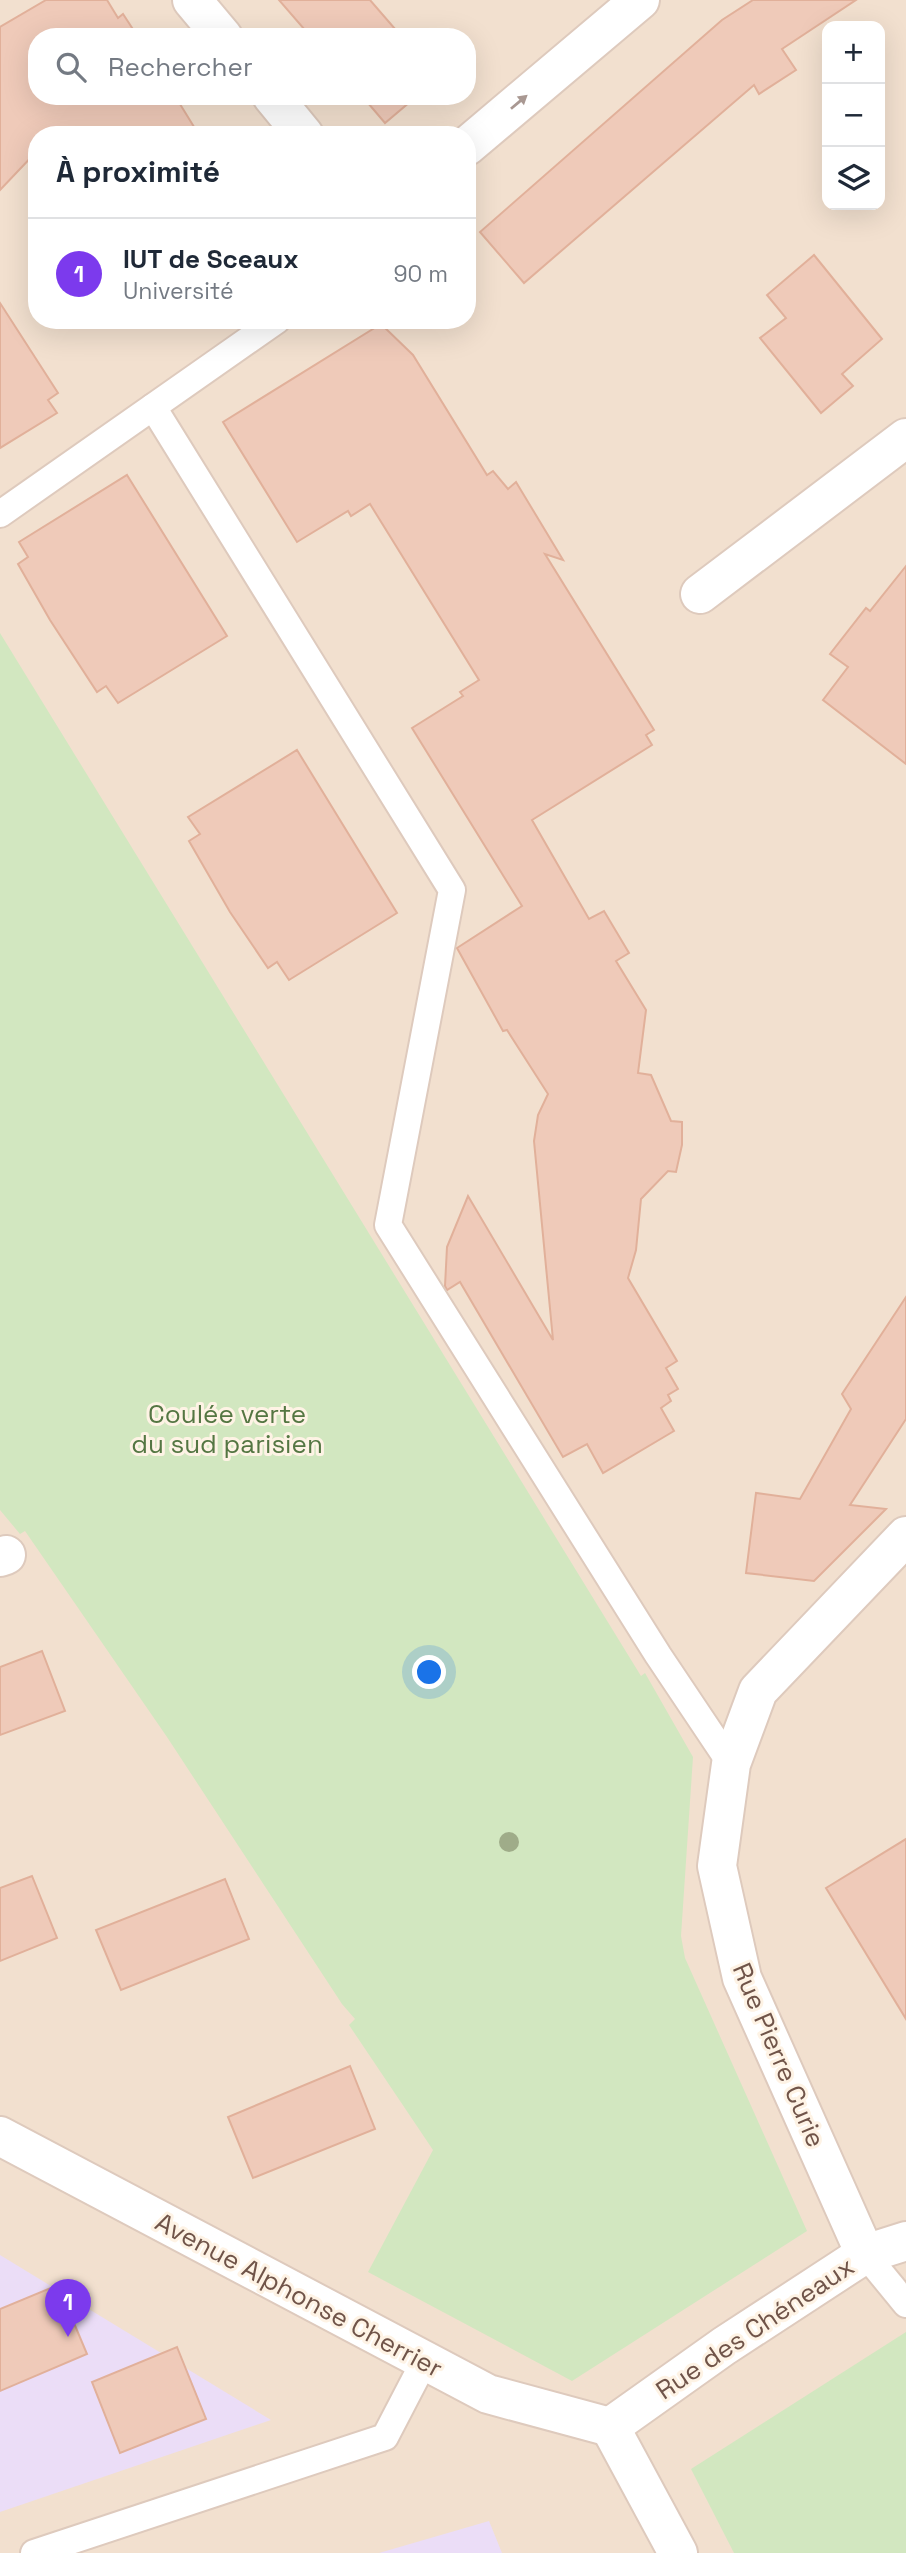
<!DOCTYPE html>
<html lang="fr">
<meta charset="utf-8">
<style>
:root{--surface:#fff;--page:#f2f2f3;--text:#1f2937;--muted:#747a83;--line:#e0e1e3;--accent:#7c3aed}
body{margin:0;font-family:"Space Grotesk",sans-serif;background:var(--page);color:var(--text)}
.controls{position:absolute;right:21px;top:21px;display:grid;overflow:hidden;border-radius:14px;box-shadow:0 7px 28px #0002}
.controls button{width:63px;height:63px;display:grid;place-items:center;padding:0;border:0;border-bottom:2px solid var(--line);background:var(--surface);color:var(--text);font:35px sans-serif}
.you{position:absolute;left:430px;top:1673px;width:24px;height:24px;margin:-18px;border:5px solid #fff;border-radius:50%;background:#1a73e8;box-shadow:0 0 0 10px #1a73e833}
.badge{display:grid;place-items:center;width:46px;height:46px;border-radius:50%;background:var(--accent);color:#fff;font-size:23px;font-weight:700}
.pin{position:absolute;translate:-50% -58px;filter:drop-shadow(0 2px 4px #0008)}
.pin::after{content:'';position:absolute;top:37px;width:24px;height:21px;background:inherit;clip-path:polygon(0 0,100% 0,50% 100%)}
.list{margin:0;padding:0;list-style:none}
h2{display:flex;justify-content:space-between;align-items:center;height:91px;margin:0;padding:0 28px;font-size:30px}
h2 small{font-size:23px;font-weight:400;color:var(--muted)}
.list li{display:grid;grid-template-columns:46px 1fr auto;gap:21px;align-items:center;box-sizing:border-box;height:112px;padding:0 28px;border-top:2px solid var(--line)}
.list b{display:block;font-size:26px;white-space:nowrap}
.list p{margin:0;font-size:23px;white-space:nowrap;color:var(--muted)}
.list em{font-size:23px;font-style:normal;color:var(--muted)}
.icon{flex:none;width:38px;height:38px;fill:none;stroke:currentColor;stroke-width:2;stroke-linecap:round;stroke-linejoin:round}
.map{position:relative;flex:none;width:906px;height:2553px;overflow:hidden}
.search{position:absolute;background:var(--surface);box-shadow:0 7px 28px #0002;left:28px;top:28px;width:448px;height:77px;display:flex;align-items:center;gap:18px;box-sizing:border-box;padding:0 24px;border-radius:28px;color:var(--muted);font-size:26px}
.panel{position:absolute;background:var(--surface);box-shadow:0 7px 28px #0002;left:28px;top:126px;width:448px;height:203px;border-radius:28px}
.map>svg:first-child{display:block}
.residential{fill:#f2e0cf;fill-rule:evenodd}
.education{fill:#ebddf7}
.green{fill:#d2e7c0}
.building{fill:#efcab9;stroke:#e1b09a;stroke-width:2}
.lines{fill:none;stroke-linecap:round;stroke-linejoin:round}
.service-casing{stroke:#decabd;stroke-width:30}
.pedestrian-casing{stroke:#decabd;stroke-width:42}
.minor-casing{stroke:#decabd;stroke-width:42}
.service{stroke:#fff;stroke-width:26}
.pedestrian{stroke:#fff;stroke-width:38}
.minor{stroke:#fff;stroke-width:38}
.tree{fill:#9fac89}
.oneway{fill:#a99892}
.labels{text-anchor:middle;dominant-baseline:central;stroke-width:6;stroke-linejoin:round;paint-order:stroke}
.park-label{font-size:26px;fill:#547642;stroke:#fef3e5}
.street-label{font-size:26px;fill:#705449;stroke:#fef3e5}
</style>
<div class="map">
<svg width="906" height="2553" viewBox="0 0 906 2553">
<rect width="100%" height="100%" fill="#fbeee0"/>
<path class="residential" d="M 0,0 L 906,0 L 906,2553 L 0,2553 ZM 827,26 L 880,26 L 880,205 L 827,205 ZM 37,37 L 467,37 L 467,96 L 37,96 ZM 37,135 L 467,135 L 467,320 L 37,320 Z"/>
<g class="education">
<path d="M 0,2255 L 271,2420 L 0,2512 Z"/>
<path d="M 489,2521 L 502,2553 L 379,2553 Z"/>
</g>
<g class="green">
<path d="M 0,633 L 641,1676 L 645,1673 L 693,1757 L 681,1936 L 685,1958 L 807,2231 L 572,2381 L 368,2272 L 433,2150 L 349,2025 L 355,2019 L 342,2004 L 167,1737 L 25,1531 L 20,1534 L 0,1510 Z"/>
<path d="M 906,2332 L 906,2553 L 734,2553 L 691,2469 Z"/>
</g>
<g class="building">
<path d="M 46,0 L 107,0 L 118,18 L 123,14 L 138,37 L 37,37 L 37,96 L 175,96 L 199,135 L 37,135 L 37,151 L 0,190 L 0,27 Z"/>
<path d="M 279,0 L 370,0 L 402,37 L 311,37 Z"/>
<path d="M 753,0 L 856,0 L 782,49 L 796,70 L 759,94 L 754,85 L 524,283 L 480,232 L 722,20 Z"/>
<path d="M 362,96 L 417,96 L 385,123 Z"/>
<path d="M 814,255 L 882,339 L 842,374 L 853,386 L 821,413 L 760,338 L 786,318 L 767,295 Z"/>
<path d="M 0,303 L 58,393 L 48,400 L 57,413 L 0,448 Z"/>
<path d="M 381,324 L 413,355 L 487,475 L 493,471 L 508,489 L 516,482 L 563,560 L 545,554 L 654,730 L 646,735 L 652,745 L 532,820 L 589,919 L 604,911 L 629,953 L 616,961 L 646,1010 L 638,1073 L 651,1075 L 671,1121 L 682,1122 L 682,1145 L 676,1172 L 668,1171 L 641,1199 L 636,1250 L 628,1278 L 677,1361 L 666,1368 L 678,1389 L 668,1395 L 671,1401 L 661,1408 L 674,1431 L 603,1473 L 587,1444 L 563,1457 L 460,1282 L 447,1290 L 445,1286 L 447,1247 L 468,1196 L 553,1340 L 534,1141 L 538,1115 L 548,1094 L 507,1030 L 503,1031 L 457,948 L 522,906 L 412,728 L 463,696 L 460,692 L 479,680 L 370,504 L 351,516 L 348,511 L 297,542 L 223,422 Z"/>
<path d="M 127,475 L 227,636 L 118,703 L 106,686 L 97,692 L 50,620 L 18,564 L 28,557 L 19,542 Z"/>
<path d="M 906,566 L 906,764 L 823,700 L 848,667 L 830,654 L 866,608 L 870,611 Z"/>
<path d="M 297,750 L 397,913 L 289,980 L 277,962 L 268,968 L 230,912 L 189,841 L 200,834 L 188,817 Z"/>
<path d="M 906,1297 L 906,1419 L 850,1505 L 886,1509 L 814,1581 L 746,1573 L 756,1493 L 800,1499 L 851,1409 L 842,1394 Z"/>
<path d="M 42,1651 L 65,1711 L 0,1735 L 0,1667 Z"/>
<path d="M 906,1839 L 906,2019 L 826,1888 Z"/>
<path d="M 32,1876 L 57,1938 L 0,1961 L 0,1888 Z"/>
<path d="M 225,1879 L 249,1939 L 121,1990 L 96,1930 Z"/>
<path d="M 350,2066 L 375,2129 L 253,2178 L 228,2117 Z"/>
<path d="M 58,2285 L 87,2354 L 0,2391 L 0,2309 Z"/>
<path d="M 177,2347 L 206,2419 L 120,2453 L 92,2382 Z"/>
</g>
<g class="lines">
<defs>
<g id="service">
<path d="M 153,407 L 452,890 L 388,1225 L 658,1655 L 731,1764"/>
<path d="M 0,514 L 277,320"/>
<path d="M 865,2254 L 906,2304"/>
<path d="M 34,2553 L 385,2437 L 424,2362"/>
</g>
<path id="pedestrian" d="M 700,594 L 906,438"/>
<g id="minor">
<path d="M 192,0 L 223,37"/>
<path d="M 272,96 L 304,135"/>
<path d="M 467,146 L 640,0"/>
<path d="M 0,1557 L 6,1555"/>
<path d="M 0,2136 L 488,2394 L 610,2427"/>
<path d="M 865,2254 L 742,1978 L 717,1866 L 731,1764 L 758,1691 L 906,1536"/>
<path d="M 610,2427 L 724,2346 L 865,2254 L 906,2241"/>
<path d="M 610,2427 L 678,2553"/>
</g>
</defs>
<use href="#service" class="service-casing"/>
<use href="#pedestrian" class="pedestrian-casing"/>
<use href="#minor" class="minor-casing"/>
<use href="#service" class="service"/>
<use href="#pedestrian" class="pedestrian"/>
<use href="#minor" class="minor"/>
</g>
<circle class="tree" cx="509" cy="1842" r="10"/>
<defs><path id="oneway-solid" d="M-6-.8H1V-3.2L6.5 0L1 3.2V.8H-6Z" transform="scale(1.75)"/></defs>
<use class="oneway" href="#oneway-solid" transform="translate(519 102) rotate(-40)"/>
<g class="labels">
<g class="park-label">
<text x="227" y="1414">Coulée verte<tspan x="227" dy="30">du sud parisien</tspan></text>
</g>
<g class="street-label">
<text transform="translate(779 2055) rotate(67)">Rue Pierre Curie</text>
<text transform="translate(299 2295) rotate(28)">Avenue Alphonse Cherrier</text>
<text transform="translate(755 2328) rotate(-34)">Rue des Chéneaux</text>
</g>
</g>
</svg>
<div class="controls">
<button>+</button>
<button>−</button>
<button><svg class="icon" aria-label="layers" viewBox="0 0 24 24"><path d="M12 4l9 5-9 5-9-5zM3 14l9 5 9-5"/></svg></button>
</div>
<div class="you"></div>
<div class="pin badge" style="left:68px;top:2337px">1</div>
<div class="search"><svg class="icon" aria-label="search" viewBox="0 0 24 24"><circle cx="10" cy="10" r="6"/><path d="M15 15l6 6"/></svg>Rechercher</div>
<section class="panel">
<h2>À proximité<small></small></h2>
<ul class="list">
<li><span class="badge">1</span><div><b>IUT de Sceaux</b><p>Université</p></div><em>90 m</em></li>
</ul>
</section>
</div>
